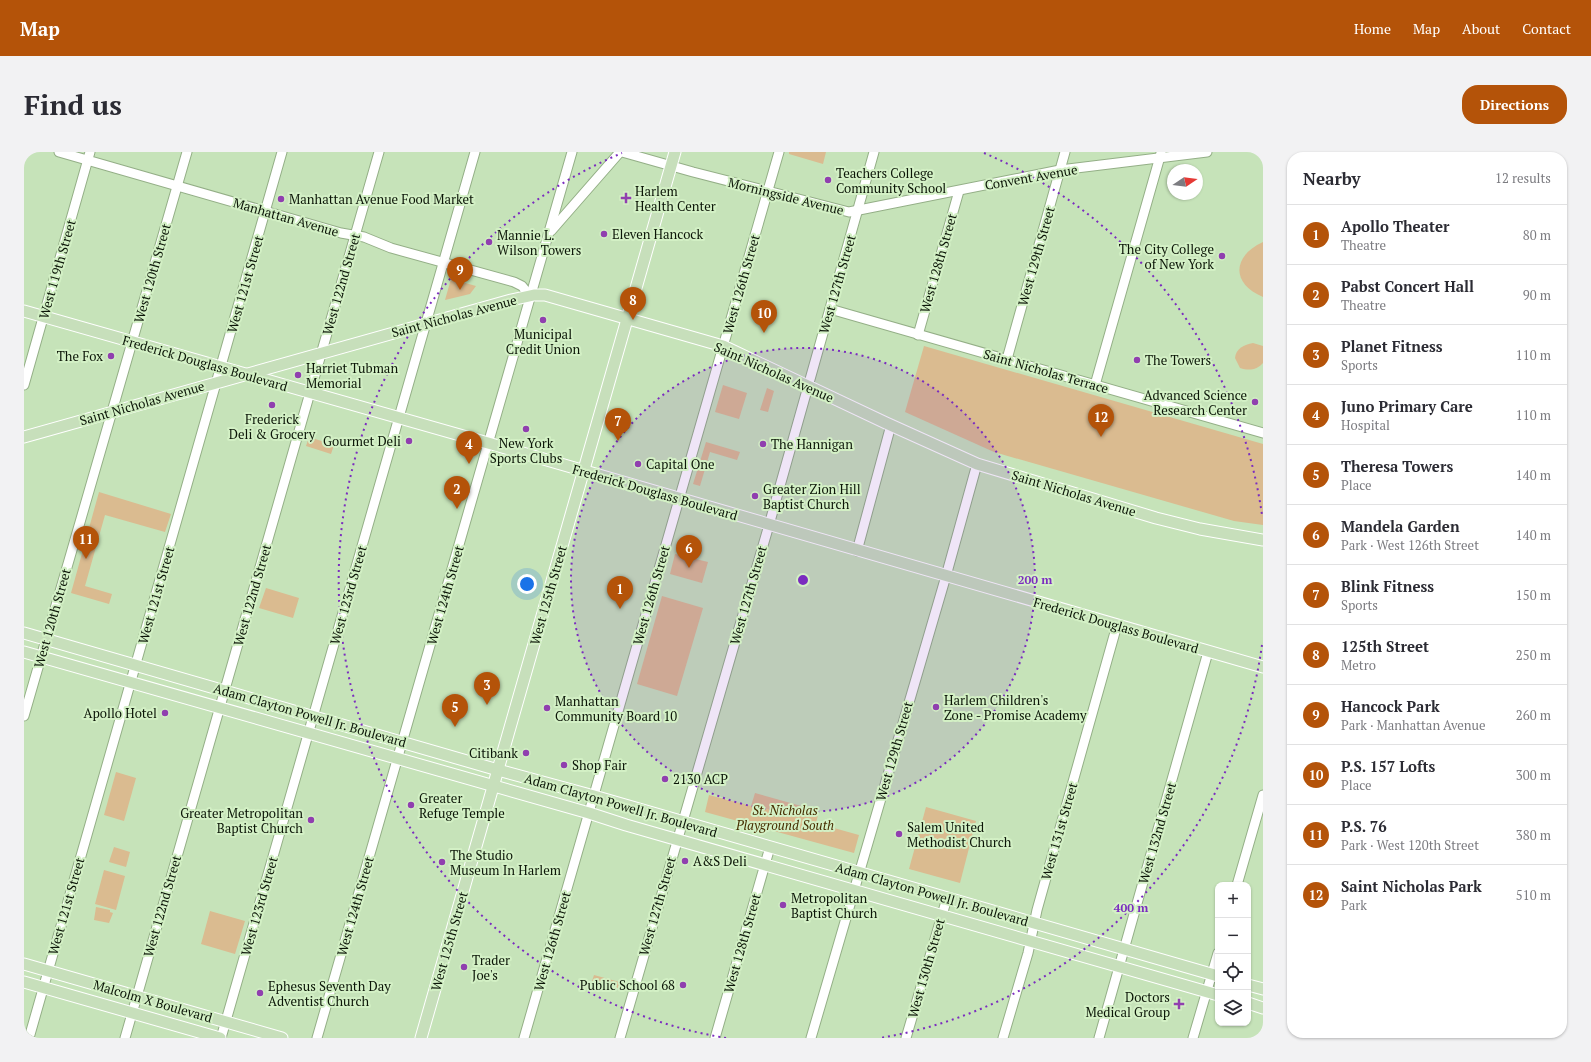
<!DOCTYPE html>
<meta charset="utf-8">
<style>
:root{--surface:#fff;--page:#f2f2f3;--text:#2b2b33;--muted:#7c7c81;--line:#e1e1e2;--accent:#b45309}
body{margin:0;font-family:"PT Serif",serif;background:var(--page);color:var(--text)}
.controls{position:absolute;right:12px;bottom:12px;display:grid;overflow:hidden;border-radius:8px;box-shadow:0 1px 3px #0004}
.controls button{width:36px;height:36px;display:grid;place-items:center;padding:0;border:0;border-bottom:1px solid var(--line);background:var(--surface);color:var(--text);font:20px sans-serif}
.compass{position:absolute;left:1143px;top:12px;width:36px;height:36px;border-radius:50%;background:var(--surface);box-shadow:0 1px 3px #0004;rotate:77deg}
.you{position:absolute;left:503px;top:432px;width:14px;height:14px;margin:-10px;border:3px solid #fff;border-radius:50%;background:#1a73e8;box-shadow:0 0 0 6px #1a73e833}
.badge{display:grid;place-items:center;width:26px;height:26px;border-radius:50%;background:var(--accent);color:#fff;font-size:13px;font-weight:700}
.pin{position:absolute;translate:-50% -33px;filter:drop-shadow(0 1px 2px #0008)}
.pin::after{content:'';position:absolute;top:21px;width:14px;height:12px;background:inherit;clip-path:polygon(0 0,100% 0,50% 100%)}
.list{margin:0;padding:0;list-style:none}
h2{display:flex;justify-content:space-between;align-items:center;height:52px;margin:0;padding:0 16px;font-size:17px}
h2 small{font-size:13px;font-weight:400;color:var(--muted)}
.list li{display:grid;grid-template-columns:26px 1fr auto;gap:12px;align-items:center;box-sizing:border-box;height:60px;padding:0 16px;border-top:1px solid var(--line)}
.list b{display:block;font-size:15px;white-space:nowrap}
.list p{margin:0;font-size:13px;white-space:nowrap;color:var(--muted)}
.list em{font-size:13px;font-style:normal;color:var(--muted)}
.icon{flex:none;width:22px;height:22px;fill:none;stroke:currentColor;stroke-width:2;stroke-linecap:round;stroke-linejoin:round}
.map{position:relative;flex:none;width:1239px;height:886px;overflow:hidden;border-radius:16px}
header{display:flex;align-items:center;gap:24px;box-sizing:border-box;height:56px;padding:0 20px;background:var(--accent);color:#fff}
header strong{font-size:19px}
nav{display:flex;gap:22px;margin-inline-start:auto;font-size:14px}
.intro{display:flex;align-items:center;justify-content:space-between;box-sizing:border-box;height:96px;padding:0 24px}
h1{margin:0;font-size:28px}
.button{padding:10px 18px;border-radius:16px;background:var(--accent);color:#fff;font-size:14px;font-weight:700}
main{display:flex;gap:24px;padding:0 24px}
aside{flex:1;background:var(--surface);border-radius:16px;box-shadow:0 1px 3px #0004}
.map>svg:first-child{display:block}
.green{fill:#dabb90}
.lines{fill:none;stroke-linecap:round;stroke-linejoin:round}
.minor-casing{stroke:#94af87;stroke-width:11}
.major-casing{stroke:#fff;stroke-width:13}
.minor{stroke:#fff;stroke-width:9}
.major{stroke:#c7dfbb;stroke-width:11}
.ring{fill:none;stroke:#7b2cbf;stroke-width:2;stroke-dasharray:2 4}
.poi-dot{fill:#903faf;stroke:#d3f0c5;stroke-width:1.5}
.labels{text-anchor:middle;dominant-baseline:central;stroke-width:4;stroke-linejoin:round;paint-order:stroke}
.poi-label{font-size:13px;fill:#0b1507;stroke:#d3f0c5;text-anchor:start}
.street-label{font-size:13px;fill:#0b1507;stroke:#d3f0c5}
.park-label{font-size:13px;font-style:italic;fill:#462d01;stroke:#d3f0c5}
.centre{fill:#7b2cbf;stroke:#d3f0c5;stroke-width:2}
.ring-label{font-size:12px;text-anchor:middle;font-weight:bold;fill:#7b2cbf;stroke:#d3f0c5;stroke-width:4;stroke-linejoin:round;paint-order:stroke}
</style>
<header>
<strong>Map</strong>
<nav><a>Home</a><a>Map</a><a>About</a><a>Contact</a></nav>
</header>
<div class="intro"><h1>Find us</h1><a class="button">Directions</a></div>
<main>
<div class="map">
<svg width="1239" height="886" viewBox="0 0 1239 886">
<rect width="100%" height="100%" fill="#c6e3b9"/>
<g class="green">
<path d="M 765,0 L 802,0 L 799,12 L 765,2 Z"/>
<path d="M 1239,90 L 1239,145 C 1207,132 1208,104 1239,90 Z"/>
<path d="M 427,127 L 452,134 L 446,142 L 421,148 Z"/>
<path d="M 1229,191 L 1239,194 L 1239,211 C 1233,218 1225,219 1216,216 L 1211,206 C 1212,196 1220,193 1229,191 Z"/>
<path d="M 900,194 L 1239,292 L 1239,373 L 1210,369 L 970,300 L 881,260 Z"/>
<path d="M 699,233 L 723,241 L 715,267 L 691,260 Z"/>
<path d="M 743,236 L 750,239 L 744,260 L 736,258 Z"/>
<path d="M 285,285 L 310,293 L 307,302 L 282,294 Z"/>
<path d="M 682,290 L 716,300 L 713,308 L 686,300 L 676,334 L 669,332 Z"/>
<path d="M 75,340 L 147,362 L 141,380 L 81,363 L 61,434 L 88,442 L 85,452 L 47,441 Z"/>
<path d="M 651,402 L 684,410 L 678,431 L 646,422 Z"/>
<path d="M 242,436 L 275,446 L 269,466 L 235,456 Z"/>
<path d="M 638,444 L 679,456 L 653,544 L 613,532 Z"/>
<path d="M 92,620 L 112,626 L 100,669 L 80,663 Z"/>
<path d="M 731,641 L 795,659 L 792,671 L 835,683 L 830,701 L 681,660 L 685,643 L 727,654 Z"/>
<path d="M 902,655 L 952,669 L 936,731 L 885,717 Z"/>
<path d="M 90,695 L 106,700 L 102,715 L 85,710 Z"/>
<path d="M 80,718 L 101,724 L 92,758 L 71,752 Z"/>
<path d="M 72,755 L 86,758 L 86,760 L 89,761 L 85,771 L 70,768 Z"/>
<path d="M 186,759 L 221,769 L 211,802 L 177,792 Z"/>
<path d="M 570,823 L 599,831 L 597,837 L 568,829 Z"/>
</g>
<g class="lines">
<defs>
<g id="minor">
<path d="M 35,0 L 317,81 L 340,85 L 367,96 L 490,130 L 498,134 L 506,144"/>
<path d="M 598,0 L 669,20 L 825,60 L 1036,18 L 1183,0"/>
<path d="M 527,79 L 596,0"/>
<path d="M 806,157 L 1239,281"/>
<path d="M 894,183 L 935,39"/>
<path d="M 983,207 L 1041,0"/>
<path d="M 0,233 L 66,0"/>
<path d="M 1071,233 L 1137,1"/>
<path d="M 833,399 L 867,273"/>
<path d="M 0,564 L 163,0"/>
<path d="M 1213,733 L 1239,643"/>
<path d="M 5,886 L 258,0"/>
<path d="M 101,886 L 355,0"/>
<path d="M 197,886 L 451,0"/>
<path d="M 293,886 L 548,0"/>
<path d="M 500,886 L 755,0"/>
<path d="M 596,886 L 745,373 L 850,0"/>
<path d="M 691,886 L 746,695"/>
<path d="M 787,886 L 922,424 L 953,312"/>
<path d="M 882,886 L 923,746"/>
<path d="M 979,886 L 1004,801 L 1013,758 L 1093,473"/>
<path d="M 1075,886 L 1184,500"/>
<path d="M 1169,886 L 1194,801"/>
</g>
<g id="major">
<path d="M 0,159 L 464,291 L 1239,515"/>
<path d="M 0,285 L 487,148 L 510,143 L 521,143 L 699,194 L 862,271 L 953,312 L 1132,366 L 1176,377 L 1239,388"/>
<path d="M 0,481 L 474,618 L 570,644 L 1194,824"/>
<path d="M 0,500 L 565,661 L 602,673 L 1194,843"/>
<path d="M 0,812 L 258,886"/>
<path d="M 0,830 L 196,886"/>
<path d="M 1224,833 L 1239,837"/>
<path d="M 1224,851 L 1239,856"/>
<path d="M 397,886 L 651,0"/>
</g>
</defs>
<use href="#minor" class="minor-casing"/>
<use href="#major" class="major-casing"/>
<use href="#minor" class="minor"/>
<use href="#major" class="major"/>
</g>
<circle cx="779" cy="428" r="232" fill="#7b2cbf" fill-opacity=".12"/>
<g class="ring">
<circle cx="779" cy="428" r="232"/>
<path d="M1238 493A464 464 0 0 1 856 886M702 886A464 464 0 0 1 598 1M960 1A464 464 0 0 1 1238 363"/>
</g>
<g class="poi-dot">
<circle cx="804" cy="28" r="4"/>
<path d="M600 40h4v4h4v4h-4v4h-4v-4h-4v-4h4z"/>
<circle cx="257" cy="47" r="4"/>
<circle cx="580" cy="82" r="4"/>
<circle cx="465" cy="90" r="4"/>
<circle cx="1198" cy="104" r="4"/>
<circle cx="519" cy="168" r="4"/>
<circle cx="87" cy="204" r="4"/>
<circle cx="1113" cy="208" r="4"/>
<circle cx="274" cy="223" r="4"/>
<circle cx="1231" cy="250" r="4"/>
<circle cx="248" cy="253" r="4"/>
<circle cx="502" cy="277" r="4"/>
<circle cx="385" cy="289" r="4"/>
<circle cx="739" cy="292" r="4"/>
<circle cx="614" cy="312" r="4"/>
<circle cx="731" cy="344" r="4"/>
<circle cx="912" cy="555" r="4"/>
<circle cx="523" cy="556" r="4"/>
<circle cx="141" cy="561" r="4"/>
<circle cx="502" cy="601" r="4"/>
<circle cx="540" cy="613" r="4"/>
<circle cx="641" cy="627" r="4"/>
<circle cx="387" cy="653" r="4"/>
<circle cx="287" cy="668" r="4"/>
<circle cx="875" cy="682" r="4"/>
<circle cx="661" cy="709" r="4"/>
<circle cx="418" cy="710" r="4"/>
<circle cx="759" cy="753" r="4"/>
<circle cx="440" cy="815" r="4"/>
<circle cx="659" cy="833" r="4"/>
<circle cx="236" cy="841" r="4"/>
<path d="M1153 846h4v4h4v4h-4v4h-4v-4h-4v-4h4z"/>
</g>
<g class="labels">
<g class="poi-label">
<text x="812" y="21">Teachers College<tspan x="812" dy="15">Community School</tspan></text>
<text x="611" y="39">Harlem<tspan x="611" dy="15">Health Center</tspan></text>
<text x="265" y="47">Manhattan Avenue Food Market</text>
<text x="588" y="82">Eleven Hancock</text>
<text x="473" y="83">Mannie L.<tspan x="473" dy="15">Wilson Towers</tspan></text>
<text x="1190" y="97" text-anchor="end">The City College<tspan x="1190" dy="15">of New York</tspan></text>
<text x="519" y="182" text-anchor="middle">Municipal<tspan x="519" dy="15">Credit Union</tspan></text>
<text x="79" y="204" text-anchor="end">The Fox</text>
<text x="1121" y="208">The Towers</text>
<text x="282" y="216">Harriet Tubman<tspan x="282" dy="15">Memorial</tspan></text>
<text x="1223" y="243" text-anchor="end">Advanced Science<tspan x="1223" dy="15">Research Center</tspan></text>
<text x="248" y="267" text-anchor="middle">Frederick<tspan x="248" dy="15">Deli &amp; Grocery</tspan></text>
<text x="377" y="289" text-anchor="end">Gourmet Deli</text>
<text x="502" y="291" text-anchor="middle">New York<tspan x="502" dy="15">Sports Clubs</tspan></text>
<text x="747" y="292">The Hannigan</text>
<text x="622" y="312">Capital One</text>
<text x="739" y="337">Greater Zion Hill<tspan x="739" dy="15">Baptist Church</tspan></text>
<text x="920" y="548">Harlem Children's<tspan x="920" dy="15">Zone - Promise Academy</tspan></text>
<text x="531" y="549">Manhattan<tspan x="531" dy="15">Community Board 10</tspan></text>
<text x="133" y="561" text-anchor="end">Apollo Hotel</text>
<text x="494" y="601" text-anchor="end">Citibank</text>
<text x="548" y="613">Shop Fair</text>
<text x="649" y="627">2130 ACP</text>
<text x="395" y="646">Greater<tspan x="395" dy="15">Refuge Temple</tspan></text>
<text x="279" y="661" text-anchor="end">Greater Metropolitan<tspan x="279" dy="15">Baptist Church</tspan></text>
<text x="883" y="675">Salem United<tspan x="883" dy="15">Methodist Church</tspan></text>
<text x="426" y="703">The Studio<tspan x="426" dy="15">Museum In Harlem</tspan></text>
<text x="669" y="709">A&amp;S Deli</text>
<text x="767" y="746">Metropolitan<tspan x="767" dy="15">Baptist Church</tspan></text>
<text x="448" y="808">Trader<tspan x="448" dy="15">Joe's</tspan></text>
<text x="651" y="833" text-anchor="end">Public School 68</text>
<text x="244" y="834">Ephesus Seventh Day<tspan x="244" dy="15">Adventist Church</tspan></text>
<text x="1146" y="845" text-anchor="end">Doctors<tspan x="1146" dy="15">Medical Group</tspan></text>
</g>
<g class="street-label">
<text transform="translate(1007 25) rotate(-10)">Convent Avenue</text>
<text transform="translate(762 44) rotate(14)">Morningside Avenue</text>
<text transform="translate(262 65) rotate(16)">Manhattan Avenue</text>
<text transform="translate(1012 104) rotate(-74)">West 129th Street</text>
<text transform="translate(914 111) rotate(-74)">West 128th Street</text>
<text transform="translate(33 117) rotate(-74)">West 119th Street</text>
<text transform="translate(128 121) rotate(-74)">West 120th Street</text>
<text transform="translate(221 132) rotate(-74)">West 121st Street</text>
<text transform="translate(317 132) rotate(-74)">West 122nd Street</text>
<text transform="translate(717 132) rotate(-74)">West 126th Street</text>
<text transform="translate(813 132) rotate(-74)">West 127th Street</text>
<text transform="translate(430 164) rotate(-15)">Saint Nicholas Avenue</text>
<text transform="translate(181 211) rotate(16)">Frederick Douglass Boulevard</text>
<text transform="translate(1022 219) rotate(16)">Saint Nicholas Terrace</text>
<text transform="translate(750 220) rotate(24)">Saint Nicholas Avenue</text>
<text transform="translate(118 251) rotate(-16)">Saint Nicholas Avenue</text>
<text transform="translate(631 340) rotate(16)">Frederick Douglass Boulevard</text>
<text transform="translate(1050 341) rotate(17)">Saint Nicholas Avenue</text>
<text transform="translate(132 443) rotate(-74)">West 121st Street</text>
<text transform="translate(228 443) rotate(-74)">West 122nd Street</text>
<text transform="translate(324 443) rotate(-74)">West 123rd Street</text>
<text transform="translate(421 443) rotate(-74)">West 124th Street</text>
<text transform="translate(524 443) rotate(-74)">West 125th Street</text>
<text transform="translate(627 443) rotate(-74)">West 126th Street</text>
<text transform="translate(724 443) rotate(-74)">West 127th Street</text>
<text transform="translate(28 466) rotate(-74)">West 120th Street</text>
<text transform="translate(1092 473) rotate(16)">Frederick Douglass Boulevard</text>
<text transform="translate(286 563) rotate(16)">Adam Clayton Powell Jr. Boulevard</text>
<text transform="translate(870 599) rotate(-74)">West 129th Street</text>
<text transform="translate(597 653) rotate(16)">Adam Clayton Powell Jr. Boulevard</text>
<text transform="translate(1035 679) rotate(-74)">West 131st Street</text>
<text transform="translate(1133 681) rotate(-74)">West 132nd Street</text>
<text transform="translate(908 742) rotate(16)">Adam Clayton Powell Jr. Boulevard</text>
<text transform="translate(42 754) rotate(-74)">West 121st Street</text>
<text transform="translate(138 754) rotate(-74)">West 122nd Street</text>
<text transform="translate(235 754) rotate(-74)">West 123rd Street</text>
<text transform="translate(331 754) rotate(-74)">West 124th Street</text>
<text transform="translate(633 754) rotate(-74)">West 127th Street</text>
<text transform="translate(425 789) rotate(-74)">West 125th Street</text>
<text transform="translate(528 789) rotate(-74)">West 126th Street</text>
<text transform="translate(718 791) rotate(-74)">West 128th Street</text>
<text transform="translate(902 816) rotate(-74)">West 130th Street</text>
<text transform="translate(129 849) rotate(16)">Malcolm X Boulevard</text>
</g>
<g class="park-label">
<text x="761" y="658">St. Nicholas<tspan x="761" dy="15">Playground South</tspan></text>
</g>
</g>
<circle cx="779" cy="428" r="6" class="centre"/>
<g class="ring-label">
<text x="1011" y="432">200 m</text>
<text x="1107" y="760">400 m</text>
</g>
</svg>
<div class="controls">
<button>+</button>
<button>−</button>
<button><svg class="icon" aria-label="locate" viewBox="0 0 24 24"><circle cx="12" cy="12" r="6"/><path d="M12 2v4M12 18v4M2 12h4M18 12h4"/></svg></button>
<button><svg class="icon" aria-label="layers" viewBox="0 0 24 24"><path d="M12 4l9 5-9 5-9-5zM3 14l9 5 9-5"/></svg></button>
</div>
<svg class="compass" viewBox="-18 -18 36 36"><path d="M0-13l5 13h-10z" fill="#e53935"/><path d="M0 13l5-13h-10z" fill="#7c7c81"/></svg>
<div class="you"></div>
<div class="pin badge" style="left:596px;top:457px">1</div>
<div class="pin badge" style="left:433px;top:357px">2</div>
<div class="pin badge" style="left:463px;top:553px">3</div>
<div class="pin badge" style="left:445px;top:312px">4</div>
<div class="pin badge" style="left:431px;top:575px">5</div>
<div class="pin badge" style="left:665px;top:416px">6</div>
<div class="pin badge" style="left:594px;top:289px">7</div>
<div class="pin badge" style="left:609px;top:168px">8</div>
<div class="pin badge" style="left:436px;top:138px">9</div>
<div class="pin badge" style="left:740px;top:181px">10</div>
<div class="pin badge" style="left:62px;top:407px">11</div>
<div class="pin badge" style="left:1077px;top:285px">12</div>
</div>
<aside>
<h2>Nearby<small>12 results</small></h2>
<ul class="list">
<li><span class="badge">1</span><div><b>Apollo Theater</b><p>Theatre</p></div><em>80 m</em></li>
<li><span class="badge">2</span><div><b>Pabst Concert Hall</b><p>Theatre</p></div><em>90 m</em></li>
<li><span class="badge">3</span><div><b>Planet Fitness</b><p>Sports</p></div><em>110 m</em></li>
<li><span class="badge">4</span><div><b>Juno Primary Care</b><p>Hospital</p></div><em>110 m</em></li>
<li><span class="badge">5</span><div><b>Theresa Towers</b><p>Place</p></div><em>140 m</em></li>
<li><span class="badge">6</span><div><b>Mandela Garden</b><p>Park · West 126th Street</p></div><em>140 m</em></li>
<li><span class="badge">7</span><div><b>Blink Fitness</b><p>Sports</p></div><em>150 m</em></li>
<li><span class="badge">8</span><div><b>125th Street</b><p>Metro</p></div><em>250 m</em></li>
<li><span class="badge">9</span><div><b>Hancock Park</b><p>Park · Manhattan Avenue</p></div><em>260 m</em></li>
<li><span class="badge">10</span><div><b>P.S. 157 Lofts</b><p>Place</p></div><em>300 m</em></li>
<li><span class="badge">11</span><div><b>P.S. 76</b><p>Park · West 120th Street</p></div><em>380 m</em></li>
<li><span class="badge">12</span><div><b>Saint Nicholas Park</b><p>Park</p></div><em>510 m</em></li>
</ul>
</aside>
</main>
